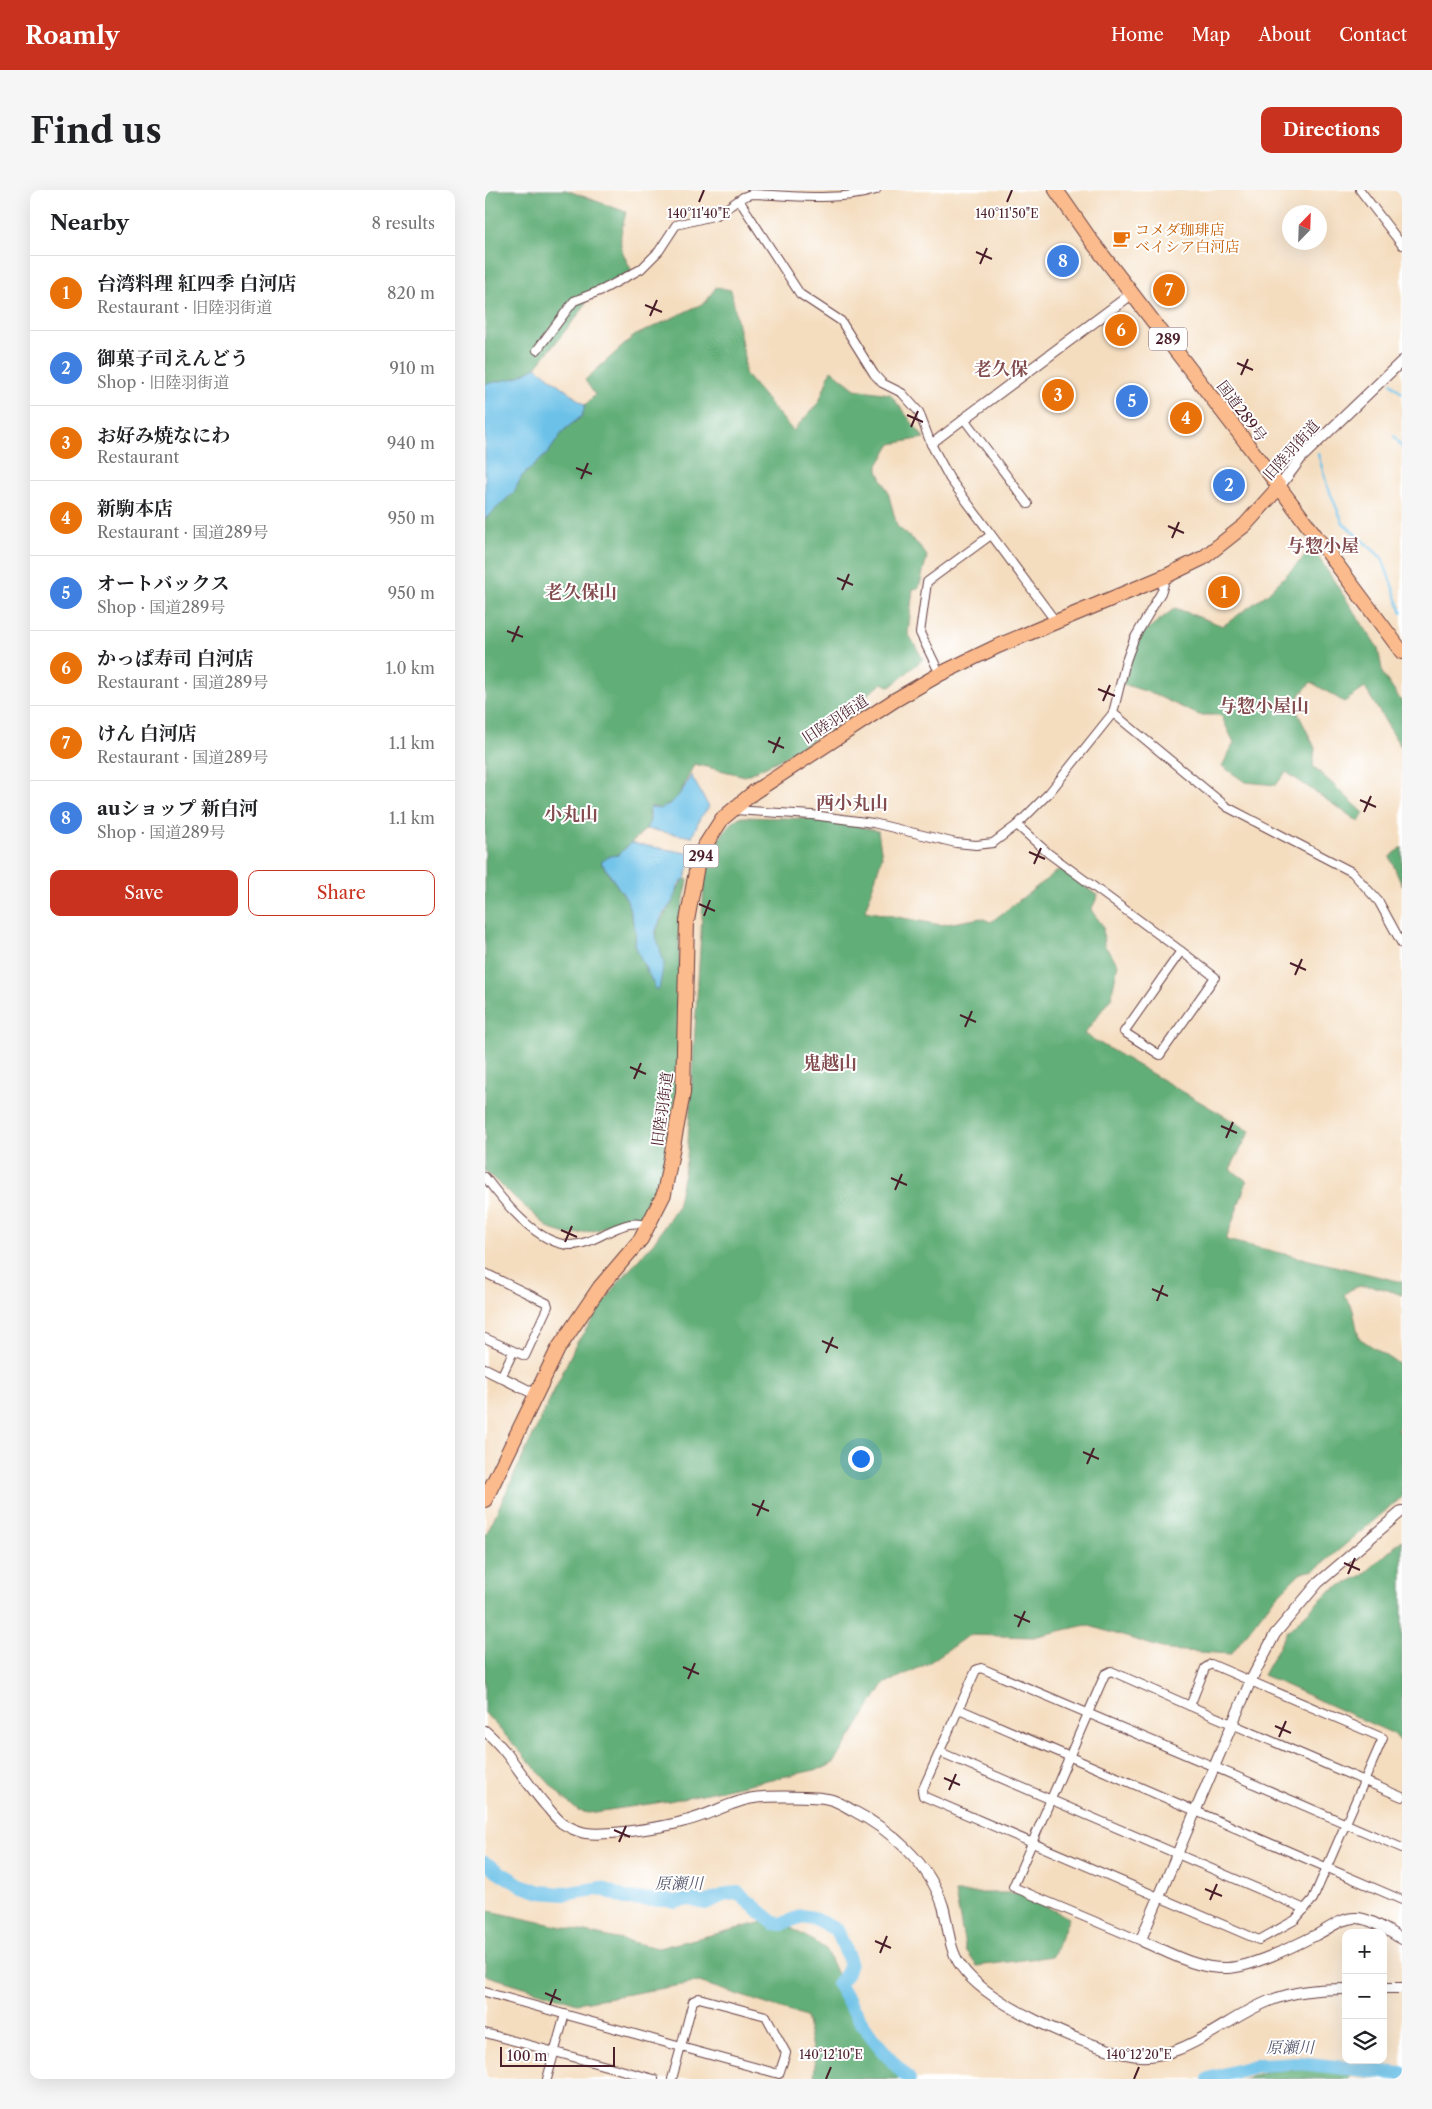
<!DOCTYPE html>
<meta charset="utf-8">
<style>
:root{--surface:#fff;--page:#f6f6f6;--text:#202124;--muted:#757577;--line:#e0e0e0;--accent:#c8321e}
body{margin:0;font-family:"Libre Caslon Text","Noto Serif JP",serif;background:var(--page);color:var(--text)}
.controls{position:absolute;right:15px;bottom:15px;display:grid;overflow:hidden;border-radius:10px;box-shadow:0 5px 20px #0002}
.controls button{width:45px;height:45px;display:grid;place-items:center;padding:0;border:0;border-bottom:1px solid var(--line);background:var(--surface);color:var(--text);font:25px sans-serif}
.compass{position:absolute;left:797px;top:15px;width:45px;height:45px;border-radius:50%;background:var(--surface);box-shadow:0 5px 20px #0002;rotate:23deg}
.scale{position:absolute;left:15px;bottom:12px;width:115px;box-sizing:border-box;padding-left:5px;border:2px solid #4a1f2b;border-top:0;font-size:14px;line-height:18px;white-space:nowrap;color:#4a1f2b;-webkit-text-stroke:4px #fff;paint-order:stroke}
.you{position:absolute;left:375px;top:1268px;width:18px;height:18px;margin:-12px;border:4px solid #fff;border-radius:50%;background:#1a73e8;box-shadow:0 0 0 8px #1a73e833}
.badge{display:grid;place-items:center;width:32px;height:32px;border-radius:50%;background:var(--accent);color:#fff;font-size:16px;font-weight:700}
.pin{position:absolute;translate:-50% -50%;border:2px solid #fff;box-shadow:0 1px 5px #0006}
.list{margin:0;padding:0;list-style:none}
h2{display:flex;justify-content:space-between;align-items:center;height:65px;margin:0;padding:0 20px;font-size:21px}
h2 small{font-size:16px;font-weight:400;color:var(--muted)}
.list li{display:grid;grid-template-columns:32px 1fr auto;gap:15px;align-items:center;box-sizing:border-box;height:75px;padding:0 20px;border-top:1px solid var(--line)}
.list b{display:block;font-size:19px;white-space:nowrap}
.list p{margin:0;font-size:16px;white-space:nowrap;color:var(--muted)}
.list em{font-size:16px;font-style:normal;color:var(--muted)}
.actions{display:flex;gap:10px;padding:15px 20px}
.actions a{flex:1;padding:11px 0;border:1px solid var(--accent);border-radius:10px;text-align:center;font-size:18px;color:var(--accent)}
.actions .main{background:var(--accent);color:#fff}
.icon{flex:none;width:28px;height:28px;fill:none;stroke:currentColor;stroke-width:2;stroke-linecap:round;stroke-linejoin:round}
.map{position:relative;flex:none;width:917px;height:1889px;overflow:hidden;border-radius:10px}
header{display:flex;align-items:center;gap:30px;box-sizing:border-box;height:70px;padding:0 25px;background:var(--accent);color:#fff}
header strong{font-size:24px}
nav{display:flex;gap:28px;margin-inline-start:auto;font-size:18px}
.intro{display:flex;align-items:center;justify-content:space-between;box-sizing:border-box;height:120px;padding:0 30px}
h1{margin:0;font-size:35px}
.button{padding:12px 22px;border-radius:10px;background:var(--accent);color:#fff;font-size:18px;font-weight:700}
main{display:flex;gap:30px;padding:0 30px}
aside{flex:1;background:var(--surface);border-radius:10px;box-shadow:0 5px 20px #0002}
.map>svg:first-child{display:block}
.forest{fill:#62ae78;stroke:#566652}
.water{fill:#6cc1e8;stroke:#5b708a}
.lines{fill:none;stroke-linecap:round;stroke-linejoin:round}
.stream{stroke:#6cc1e8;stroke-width:2.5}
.river{stroke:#6cc1e8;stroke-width:14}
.minor-casing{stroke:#643c41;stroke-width:10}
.tertiary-casing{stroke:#643c41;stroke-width:12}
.trunk-casing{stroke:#643c41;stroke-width:16}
.minor{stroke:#fff;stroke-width:8}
.tertiary{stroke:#fff;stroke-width:10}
.trunk{stroke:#fbbb8d;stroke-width:14}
.ticks{fill:none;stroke:#4a1f2b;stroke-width:2}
.labels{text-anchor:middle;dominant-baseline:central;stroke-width:4;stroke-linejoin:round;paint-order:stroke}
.shield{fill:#fff;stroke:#80626b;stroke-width:1}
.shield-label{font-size:14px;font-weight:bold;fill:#4a1f2b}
.food-label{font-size:15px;fill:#c56008;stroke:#fff;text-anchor:start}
.street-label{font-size:15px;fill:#4a1f2b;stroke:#fff}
.water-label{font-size:16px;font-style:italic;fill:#56586d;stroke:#fff}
.quarter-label{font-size:18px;font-weight:bold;fill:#834d4f;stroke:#fff}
.ticks-label{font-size:12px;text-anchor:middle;fill:#4a1f2b;stroke:#fff;stroke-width:4;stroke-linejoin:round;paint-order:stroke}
</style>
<header>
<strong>Roamly</strong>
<nav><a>Home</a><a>Map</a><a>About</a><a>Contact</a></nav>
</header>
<div class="intro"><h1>Find us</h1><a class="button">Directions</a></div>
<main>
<aside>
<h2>Nearby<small>8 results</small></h2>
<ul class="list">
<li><span class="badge" style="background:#e8710a">1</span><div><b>台湾料理 紅四季 白河店</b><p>Restaurant · 旧陸羽街道</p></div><em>820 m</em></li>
<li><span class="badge" style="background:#3f7fe0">2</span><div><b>御菓子司えんどう</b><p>Shop · 旧陸羽街道</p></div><em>910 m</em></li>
<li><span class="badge" style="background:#e8710a">3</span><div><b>お好み焼なにわ</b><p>Restaurant</p></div><em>940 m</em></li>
<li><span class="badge" style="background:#e8710a">4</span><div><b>新駒本店</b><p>Restaurant · 国道289号</p></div><em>950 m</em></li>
<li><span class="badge" style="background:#3f7fe0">5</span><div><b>オートバックス</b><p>Shop · 国道289号</p></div><em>950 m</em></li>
<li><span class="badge" style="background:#e8710a">6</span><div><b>かっぱ寿司 白河店</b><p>Restaurant · 国道289号</p></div><em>1.0 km</em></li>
<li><span class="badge" style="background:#e8710a">7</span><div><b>けん 白河店</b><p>Restaurant · 国道289号</p></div><em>1.1 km</em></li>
<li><span class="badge" style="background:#3f7fe0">8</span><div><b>auショップ 新白河</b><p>Shop · 国道289号</p></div><em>1.1 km</em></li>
</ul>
<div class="actions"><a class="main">Save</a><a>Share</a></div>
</aside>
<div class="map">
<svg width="917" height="1889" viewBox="0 0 917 1889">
<rect width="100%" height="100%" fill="#fff"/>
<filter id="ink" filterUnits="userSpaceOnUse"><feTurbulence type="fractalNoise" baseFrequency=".02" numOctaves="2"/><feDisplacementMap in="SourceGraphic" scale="10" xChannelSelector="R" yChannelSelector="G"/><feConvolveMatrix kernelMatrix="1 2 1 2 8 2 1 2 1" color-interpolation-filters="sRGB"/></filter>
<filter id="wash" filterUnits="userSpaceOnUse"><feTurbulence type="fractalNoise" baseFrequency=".0096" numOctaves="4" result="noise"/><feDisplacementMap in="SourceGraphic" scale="20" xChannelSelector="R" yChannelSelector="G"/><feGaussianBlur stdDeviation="1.12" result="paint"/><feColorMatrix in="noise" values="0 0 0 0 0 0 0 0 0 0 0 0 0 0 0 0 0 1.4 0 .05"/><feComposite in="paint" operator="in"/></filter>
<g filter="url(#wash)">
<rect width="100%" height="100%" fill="#f4ddbf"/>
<g class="forest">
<path d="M 0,0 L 81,0 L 141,22 C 134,51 132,54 147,81 L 107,101 L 97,120 L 51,177 L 31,188 L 2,194 L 0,194 Z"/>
<path d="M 231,97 L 246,100 L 259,165 L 260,184 L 308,241 L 334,212 L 346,180 L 370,199 L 405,204 L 439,248 L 406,254 L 393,275 L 393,281 L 403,302 L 412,336 L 434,355 L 442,366 L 434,398 L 428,399 L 423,443 L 438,469 L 405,497 L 398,493 L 379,507 L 386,515 L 296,569 L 260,586 L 209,574 L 193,608 L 175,619 L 167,616 L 163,622 L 165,631 L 161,639 L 133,665 L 125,666 L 116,673 L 142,710 L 151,742 L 150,754 L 162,782 L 179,771 C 164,741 172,738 187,713 C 192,705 192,696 200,689 L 203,690 L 194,732 L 195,882 L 178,984 L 160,1028 L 135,1029 L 113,1040 L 85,1045 L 65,1039 L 0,981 L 0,329 L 29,302 L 37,286 L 63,263 L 79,240 L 97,226 L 100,215 L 110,205 L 100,190 L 149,146 L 221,112 Z"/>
<path d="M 826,360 L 834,368 L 893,458 L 898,485 L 917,512 L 917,559 L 880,498 L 859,512 L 826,492 L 808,513 L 830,558 L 828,576 L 879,623 L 874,632 L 801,582 L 791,595 L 760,592 L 737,576 L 749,553 L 736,525 L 714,525 L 666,503 L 638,494 L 654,446 L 690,418 L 738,436 L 782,404 Z"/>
<path d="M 254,627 L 344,629 L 393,641 L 397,667 L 380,721 L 456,735 L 496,728 L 506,732 L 575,679 L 613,706 L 606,720 L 618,736 L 619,755 L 633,774 L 626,808 L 599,844 L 765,941 L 745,979 L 762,991 L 741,1050 L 917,1092 L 917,1105 C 899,1099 875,1088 859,1105 L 868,1120 L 874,1148 L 917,1176 L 917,1235 L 912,1239 L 917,1245 L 917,1307 L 830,1380 L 815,1383 L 785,1413 L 746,1464 L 684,1460 L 601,1435 L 548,1447 L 484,1445 L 442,1474 L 399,1494 L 350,1572 L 339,1578 L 184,1611 L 104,1623 L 93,1621 L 73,1603 L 0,1523 L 0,1347 L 91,1154 L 133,1093 L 169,1052 L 192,1017 L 202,968 L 219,695 C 225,664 230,647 254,627 Z"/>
<path d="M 917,657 L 917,696 L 905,667 Z"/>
<path d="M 917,1350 L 917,1553 L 909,1544 L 778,1485 L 802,1442 L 833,1412 L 846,1400 L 878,1385 Z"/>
<path d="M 470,1703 L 534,1703 L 584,1728 L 568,1766 L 492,1776 L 481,1761 Z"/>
<path d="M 0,1720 L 173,1758 L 291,1729 L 340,1758 L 357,1795 L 398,1867 L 416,1889 L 329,1889 L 330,1875 L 321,1827 L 214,1792 L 92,1813 L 0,1785 Z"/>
<path d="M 867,1878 L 864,1889 L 757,1889 L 783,1881 Z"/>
</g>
<g class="water">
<path d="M 51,177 L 100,215 L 97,226 L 79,240 L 63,263 L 37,286 L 29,302 L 0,329 L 0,194 L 31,188 Z"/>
<path d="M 206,585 L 224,617 L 215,628 L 207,647 L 161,639 L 165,631 L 165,617 L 175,619 C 192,612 198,600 206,585 Z"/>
<path d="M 146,653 L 208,664 L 200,689 L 194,694 L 188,711 L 177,726 L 170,743 L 179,773 L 174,799 L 171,799 L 154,765 L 150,754 L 151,742 L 142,710 L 116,672 L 125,666 L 133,665 Z"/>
</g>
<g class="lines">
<g class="stream">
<path d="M 906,193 L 917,203"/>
<path d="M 909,246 L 917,257"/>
<path d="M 833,264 L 842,295 L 858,333 L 897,368 L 917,423"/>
</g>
<g class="river">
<path d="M 0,1673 L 35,1695 L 56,1702 L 79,1704 L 116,1698 L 142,1709 L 182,1710 L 190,1712 L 205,1709 L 220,1713 L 242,1704 L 253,1703 L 289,1733 L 297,1734 L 317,1726 L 328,1728 L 352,1740 L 365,1772 L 362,1783 L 353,1794 C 375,1833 393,1857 424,1889"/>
<path d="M 724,1889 L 773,1875 L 814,1873 L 917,1884"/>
</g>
</g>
</g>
<g filter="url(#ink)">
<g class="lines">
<defs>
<g id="minor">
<path d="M 875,0 L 917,55"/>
<path d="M 254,10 L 315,104 L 356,131 L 389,184 L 397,193 L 417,203 L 434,222 L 446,254 L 465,289 L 571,432"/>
<path d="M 52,160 L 89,111 L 117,100 L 156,79 L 174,61 L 191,35 L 232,25 L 258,7 L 266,4 C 307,5 351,12 391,0"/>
<path d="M 446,254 L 479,229 L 543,314"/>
<path d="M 455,484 L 435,443 L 442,392 L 506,345"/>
<path d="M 628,523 L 742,617 L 867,682 L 894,712 L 917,754"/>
<path d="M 249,620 L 327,625 L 388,633 L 471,653 L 491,655 L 508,653 L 532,635 L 564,603 L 628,523 L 641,471 L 649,449 L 677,401 L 681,386"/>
<path d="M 532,635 L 563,663 L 696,761"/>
<path d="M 696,761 L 730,787 L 675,865 L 639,842 Z"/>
<path d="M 0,987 C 18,1011 52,1054 85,1055 C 98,1055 109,1049 121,1043 C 137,1036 147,1030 164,1036"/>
<path d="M 0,1083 L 62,1113 L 63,1116 L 40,1166 L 0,1148"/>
<path d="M 16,1187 L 28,1162"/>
<path d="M 705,1516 L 917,1607"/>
<path d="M 474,1519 L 917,1710"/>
<path d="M 455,1562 L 820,1719"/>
<path d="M 659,1752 L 528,1697 C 558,1626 589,1555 620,1484 L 626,1481 L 705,1516 L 720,1478 L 726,1474 L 898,1548 L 828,1709 L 810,1730 L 774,1750 L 438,1606 L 437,1601 L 491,1480 L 496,1478 C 637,1537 777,1597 917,1658"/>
<path d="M 0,1802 L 196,1857 L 208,1811 L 214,1808 L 281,1826 L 301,1863 L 294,1884 L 196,1857 L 187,1889"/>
<path d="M 0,1843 L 169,1889"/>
<path d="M 62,1889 L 80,1824"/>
</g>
<g id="tertiary">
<path d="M 479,229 L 648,103"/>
<path d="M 794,297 L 816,268 L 917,171"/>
<path d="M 0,1179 L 50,1204"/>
<path d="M 917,1321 L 833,1393 L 790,1444 L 766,1490 L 657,1747 L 659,1752 C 685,1763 712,1779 742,1778 C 767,1777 807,1757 831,1745 C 844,1739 857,1727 872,1728 C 888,1729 904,1742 917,1749"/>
<path d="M 0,1541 C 26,1563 40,1593 63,1618 C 67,1623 72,1629 77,1633 C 83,1637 94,1642 101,1643 C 121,1646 180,1637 200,1631 C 223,1626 246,1611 269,1608 C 283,1606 330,1606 343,1609 C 351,1610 360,1616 367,1620 C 406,1640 444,1673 458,1716 C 464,1737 463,1758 476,1776 C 503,1815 594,1853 640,1864 C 695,1877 736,1830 784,1811 C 809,1801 834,1799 861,1799"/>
<path d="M 898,1798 L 917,1798"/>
</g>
<g id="trunk">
<path d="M 571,0 L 605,49 L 757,247 L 917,462"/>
<path d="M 0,1310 L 73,1159 L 115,1097 L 156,1049 L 179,1004 L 198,903 L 202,731 L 212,676 L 219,657 L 237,629 L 269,602 L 410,510 L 455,484 L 513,456 L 681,386 L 718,368 L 760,335 L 794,297"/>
</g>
</defs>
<use href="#minor" class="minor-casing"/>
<use href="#tertiary" class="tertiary-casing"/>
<use href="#trunk" class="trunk-casing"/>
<use href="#minor" class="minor"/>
<use href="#tertiary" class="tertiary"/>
<use href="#trunk" class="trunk"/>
</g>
</g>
<path class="ticks" d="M 214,12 L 219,0M 522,12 L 527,0M 491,62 L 507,69M 495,74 L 502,58M 160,115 L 177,122M 165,126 L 172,110M 752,173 L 768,180M 756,185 L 763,169M 422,225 L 438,232M 426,237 L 433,221M 91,278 L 107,284M 96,289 L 103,273M 683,336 L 699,343M 687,348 L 694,332M 352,388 L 368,395M 357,400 L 364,384M 22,441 L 38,447M 27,452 L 34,436M 613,499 L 630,506M 618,511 L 625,495M 283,551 L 299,558M 288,563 L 295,547M 875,610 L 891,617M 879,622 L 886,606M 544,662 L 560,669M 549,674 L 556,658M 214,714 L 230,721M 219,726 L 225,710M 805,773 L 821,780M 810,785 L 817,769M 475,825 L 491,832M 480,837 L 487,821M 145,877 L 161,884M 149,889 L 156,873M 736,936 L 752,943M 741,948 L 748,932M 406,988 L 422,995M 410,1000 L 417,984M 76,1040 L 92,1047M 80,1052 L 87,1036M 667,1099 L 683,1106M 672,1111 L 678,1095M 337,1151 L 353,1158M 341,1163 L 348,1147M 598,1262 L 614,1269M 602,1274 L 609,1258M 267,1314 L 284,1321M 272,1326 L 279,1310M 859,1373 L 875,1380M 863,1384 L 870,1368M 529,1425 L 545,1432M 533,1437 L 540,1421M 198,1477 L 214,1484M 203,1489 L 210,1473M 790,1536 L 806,1543M 794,1547 L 801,1531M 459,1588 L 475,1595M 464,1600 L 471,1584M 129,1640 L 145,1647M 134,1652 L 141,1636M 720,1699 L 737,1706M 725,1710 L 732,1694M 390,1751 L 406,1758M 395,1763 L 402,1746M 60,1803 L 76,1810M 65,1815 L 71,1799M 341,1889 L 346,1877M 649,1889 L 654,1877"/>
<defs>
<symbol id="cafe-bare" viewBox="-9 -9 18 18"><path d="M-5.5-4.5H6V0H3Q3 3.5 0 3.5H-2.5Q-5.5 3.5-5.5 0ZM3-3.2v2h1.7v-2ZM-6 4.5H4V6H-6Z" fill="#e8710a" stroke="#fff" stroke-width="2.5" paint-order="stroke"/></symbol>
</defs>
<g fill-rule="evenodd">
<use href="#cafe-bare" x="624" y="36" width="25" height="25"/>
</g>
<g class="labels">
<g class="shield">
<rect x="664" y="137.5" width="38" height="23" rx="4"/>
<rect x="198.5" y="654.5" width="35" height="23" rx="4"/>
</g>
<g class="shield-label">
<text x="683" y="149">289</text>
<text x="216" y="666">294</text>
</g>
<g class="food-label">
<text x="650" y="39">コメダ珈琲店<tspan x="650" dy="17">ベイシア白河店</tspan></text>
</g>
<g class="street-label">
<text transform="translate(757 221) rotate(53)">国道289号</text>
<text transform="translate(806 260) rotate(-48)">旧陸羽街道</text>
<text transform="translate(350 529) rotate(-33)">旧陸羽街道</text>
<text transform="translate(177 919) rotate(-82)">旧陸羽街道</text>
</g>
<g class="water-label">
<text x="194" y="1693">原瀬川</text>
<text x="805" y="1857">原瀬川</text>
</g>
<g class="quarter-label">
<text x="516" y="179">老久保</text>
<text x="838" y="356">与惣小屋</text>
<text x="96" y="402">老久保山</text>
<text x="779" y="516">与惣小屋山</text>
<text x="367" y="613">西小丸山</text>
<text x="86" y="624">小丸山</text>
<text x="345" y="873">鬼越山</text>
</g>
</g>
<g class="ticks-label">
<text x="214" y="28">140°11'40"E</text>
<text x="522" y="28">140°11'50"E</text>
<text x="346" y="1869">140°12'10"E</text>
<text x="654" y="1869">140°12'20"E</text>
</g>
</svg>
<div class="controls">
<button>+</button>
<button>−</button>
<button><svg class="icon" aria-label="layers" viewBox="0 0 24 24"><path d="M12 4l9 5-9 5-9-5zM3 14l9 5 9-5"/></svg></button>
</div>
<svg class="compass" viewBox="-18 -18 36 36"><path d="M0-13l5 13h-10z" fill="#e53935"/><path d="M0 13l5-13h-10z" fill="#757577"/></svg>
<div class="scale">100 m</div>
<div class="you"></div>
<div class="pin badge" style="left:739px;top:402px;background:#e8710a">1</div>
<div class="pin badge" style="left:744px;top:295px;background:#3f7fe0">2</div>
<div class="pin badge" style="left:573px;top:205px;background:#e8710a">3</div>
<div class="pin badge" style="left:701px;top:228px;background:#e8710a">4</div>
<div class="pin badge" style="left:647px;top:211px;background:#3f7fe0">5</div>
<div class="pin badge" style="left:636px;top:140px;background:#e8710a">6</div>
<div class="pin badge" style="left:684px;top:100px;background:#e8710a">7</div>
<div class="pin badge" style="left:578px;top:71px;background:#3f7fe0">8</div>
</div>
</main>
